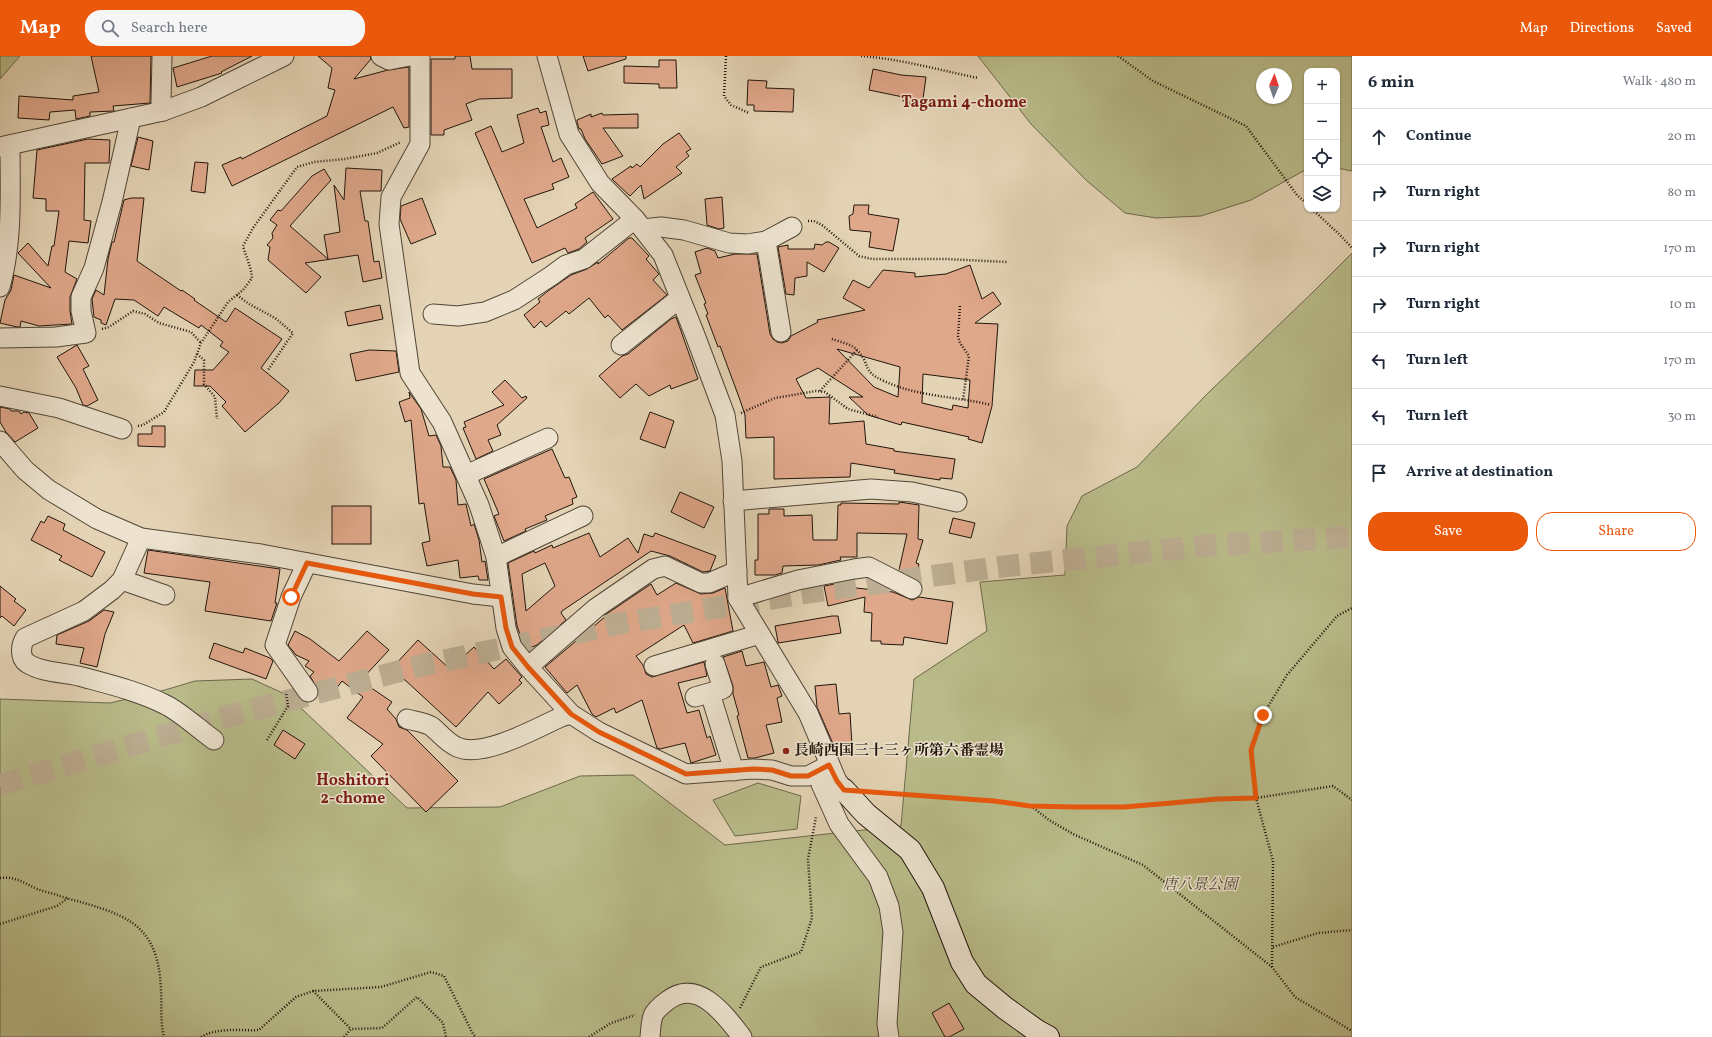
<!DOCTYPE html>
<meta charset="utf-8">
<style>
:root{--surface:#fff;--page:#f6f6f7;--text:#1f2937;--muted:#747a83;--line:#e0e1e3;--accent:#ea580c}
body{margin:0;font-family:Vollkorn,"Noto Serif JP",serif;background:var(--page);color:var(--text)}
.controls{position:absolute;right:12px;top:12px;display:grid;overflow:hidden;border-radius:8px;box-shadow:0 1px 3px #0004}
.controls button{width:36px;height:36px;display:grid;place-items:center;padding:0;border:0;border-bottom:1px solid var(--line);background:var(--surface);color:var(--text);font:20px sans-serif}
.compass{position:absolute;left:1256px;top:12px;width:36px;height:36px;border-radius:50%;background:var(--surface);box-shadow:0 1px 3px #0004;rotate:2deg}
.stop{position:absolute;width:12px;height:12px;margin:-9px;border:3px solid #ea580c;border-radius:50%;background:#fff}
.stop.end{background:#ea580c;border-color:#fff;box-shadow:0 1px 4px #0008}
.list{margin:0;padding:0;list-style:none}
h2{display:flex;justify-content:space-between;align-items:center;height:52px;margin:0;padding:0 16px;font-size:17px}
h2 small{font-size:13px;font-weight:400;color:var(--muted)}
.list li{display:grid;grid-template-columns:26px 1fr auto;gap:12px;align-items:center;box-sizing:border-box;height:56px;padding:0 16px;border-top:1px solid var(--line)}
.list b{display:block;font-size:15px;white-space:nowrap}
.list em{font-size:13px;font-style:normal;color:var(--muted)}
.actions{display:flex;gap:8px;padding:12px 16px}
.actions a{flex:1;padding:9px 0;border:1px solid var(--accent);border-radius:16px;text-align:center;font-size:14px;color:var(--accent)}
.actions .main{background:var(--accent);color:#fff}
.icon{flex:none;width:22px;height:22px;fill:none;stroke:currentColor;stroke-width:2;stroke-linecap:round;stroke-linejoin:round}
.map{position:relative;flex:none;width:1352px;height:981px;overflow:hidden}
header{display:flex;align-items:center;gap:24px;box-sizing:border-box;height:56px;padding:0 20px;background:var(--accent);color:#fff}
header strong{font-size:19px}
nav{display:flex;gap:22px;margin-inline-start:auto;font-size:14px}
.search{width:280px;height:36px;background:var(--page);display:flex;align-items:center;gap:10px;box-sizing:border-box;padding:0 14px;border-radius:16px;color:var(--muted);font-size:15px}
main{display:flex}
aside{flex:1;background:var(--surface)}
.map>svg:first-child{display:block}
.green{fill:#b9bc8a;stroke:#6c684a;fill-rule:evenodd}
.building{fill:#e0a88b;stroke:#20150b;fill-rule:evenodd}
.lines{fill:none;stroke-linecap:round;stroke-linejoin:round}
.highway-tunnel{stroke:#bdae93;stroke-width:22;stroke-dasharray:22 11;stroke-linecap:butt}
.street-casing{stroke:#514536;stroke-width:21}
.secondary-casing{stroke:#20150b;stroke-width:24}
.path{stroke:#20150b;stroke-width:2.5;stroke-dasharray:1 2;stroke-linecap:butt}
.street{stroke:#ede3cf;stroke-width:19}
.secondary{stroke:#ede3cf;stroke-width:22}
.route{stroke:#ea580c;stroke-width:5}
.poi-dot{fill:#8f2418;stroke:#ede3cf;stroke-width:1.5}
.labels{text-anchor:middle;dominant-baseline:central;stroke-width:3;stroke-linejoin:round;paint-order:stroke}
.poi-label{font-size:15px;font-weight:bold;fill:#20150b;stroke:#ede3cf;text-anchor:start}
.park-label{font-size:15px;font-style:italic;fill:#4e4731;stroke:#ede3cf}
.neighbourhood-label{font-size:16px;font-weight:bold;fill:#7a1f14;stroke:#ede3cf}
</style>
<header>
<strong>Map</strong>
<div class="search"><svg class="icon" aria-label="search" viewBox="0 0 24 24"><circle cx="10" cy="10" r="6"/><path d="M15 15l6 6"/></svg>Search here</div>
<nav><a>Map</a><a>Directions</a><a>Saved</a></nav>
</header>
<main>
<div class="map">
<svg width="1352" height="981" viewBox="0 0 1352 981">
<rect width="100%" height="100%" fill="#e4d4b5"/>
<filter id="stains"><feTurbulence type="fractalNoise" baseFrequency=".005" numOctaves="4"/><feColorMatrix values="0 0 0 0 .2 0 0 0 0 .09 0 0 0 0 .02 0 0 0 .5 -.17"/></filter>
<radialGradient id="worn" r=".72"><stop offset=".6" stop-color="#630" stop-opacity="0"/><stop offset="1" stop-color="#630" stop-opacity=".3"/></radialGradient>
<g class="green">
<path d="M 0,0 L 20,0 L 0,23 Z"/>
<path d="M 978,0 L 1352,0 L 1352,115 L 1337,112 L 1337,15 L 1307,15 L 1307,113 L 1251,144 L 1201,160 L 1156,162 L 1125,157 L 1086,124 L 1031,68 ZM 1262,18 L 1286,18 L 1286,42 L 1262,42 Z"/>
<path d="M 1352,197 L 1352,981 L 0,981 L 0,643 L 110,647 L 165,634 L 195,625 L 252,623 L 287,639 L 407,752 L 500,751 L 580,720 L 633,719 L 725,789 L 901,770 L 914,623 L 987,575 L 980,526 L 1065,519 L 1067,470 L 1082,440 L 1137,411 L 1207,338 L 1313,236 Z"/>
<path d="M 758,727 L 801,740 L 797,773 L 735,780 L 713,744 Z"/>
</g>
<g class="building">
<path d="M 91,0 L 151,0 L 150,47 L 113,50 L 114,55 L 90,56 L 90,60 L 76,63 L 75,54 L 50,56 L 49,64 L 18,62 L 19,40 L 73,44 L 73,40 L 99,36 Z"/>
<path d="M 212,0 L 252,0 L 221,16 L 222,17 L 177,31 L 173,12 Z"/>
<path d="M 318,0 L 370,0 L 371,3 L 354,23 L 388,14 L 409,11 L 409,71 L 404,72 L 393,51 L 232,130 L 222,109 L 241,101 L 242,103 L 327,60 L 335,34 L 328,32 L 332,12 Z"/>
<path d="M 455,0 L 470,0 L 472,13 L 512,13 L 512,42 L 479,43 L 466,48 L 472,64 L 444,74 L 444,79 L 431,79 L 431,3 L 455,3 Z"/>
<path d="M 583,0 L 626,0 L 626,3 L 588,15 Z"/>
<path d="M 659,4 L 676,4 L 677,32 L 659,32 L 659,28 L 624,27 L 624,10 L 659,11 Z"/>
<path d="M 873,13 L 901,19 L 926,21 L 922,50 L 909,50 L 909,46 L 903,45 L 903,41 L 869,34 Z"/>
<path d="M 748,24 L 767,25 L 766,32 L 794,33 L 793,56 L 754,55 L 754,49 L 747,49 Z"/>
<path d="M 538,52 L 540,57 L 546,55 L 549,69 L 541,71 L 553,106 L 561,102 L 569,121 L 552,128 L 554,133 L 524,143 L 537,172 L 577,152 L 575,148 L 593,136 L 613,163 L 585,182 L 587,186 L 579,193 L 568,197 L 565,192 L 532,207 L 475,77 L 491,70 L 502,96 L 524,87 L 517,59 Z"/>
<path d="M 602,57 L 603,59 L 638,58 L 638,72 L 603,72 L 623,100 L 602,108 L 585,83 L 581,73 L 579,73 L 577,66 L 577,64 L 591,58 L 591,61 Z"/>
<path d="M 679,77 L 691,93 L 686,96 L 689,100 L 676,111 L 682,117 L 644,143 L 641,129 L 630,140 L 612,123 L 631,110 L 632,112 L 637,108 L 640,111 L 663,88 Z"/>
<path d="M 138,81 L 153,85 L 149,114 L 131,110 Z"/>
<path d="M 88,83 L 110,84 L 109,107 L 85,107 L 84,164 L 91,165 L 88,187 L 69,185 L 65,216 L 77,223 L 70,241 L 70,255 L 72,268 L 39,270 L 21,265 L 20,271 L 17,271 L 0,267 L 5,244 L 11,234 L 14,219 L 51,232 L 18,197 L 28,187 L 48,210 L 52,190 L 54,190 L 59,155 L 46,155 L 46,143 L 33,142 L 37,94 Z"/>
<path d="M 195,106 L 208,107 L 205,137 L 191,135 Z"/>
<path d="M 346,112 L 382,114 L 381,135 L 360,135 L 365,165 L 368,165 L 374,206 L 379,205 L 382,222 L 363,226 L 358,199 L 305,207 L 321,221 L 306,237 L 268,204 L 270,191 L 267,189 L 273,182 L 272,177 L 277,169 L 270,164 L 278,154 L 281,155 L 312,120 L 324,113 L 331,124 L 290,170 L 328,203 L 324,179 L 340,176 L 334,129 L 344,144 Z"/>
<path d="M 722,141 L 724,172 L 719,173 L 707,169 L 705,143 Z"/>
<path d="M 131,142 L 144,142 L 137,205 L 181,235 L 182,234 L 195,243 L 194,244 L 226,266 L 235,252 L 282,283 L 261,312 L 289,335 L 280,346 L 245,376 L 222,350 L 226,346 L 210,330 L 194,330 L 195,314 L 213,314 L 229,296 L 220,290 L 223,286 L 201,269 L 199,272 L 164,251 L 158,260 L 134,244 L 115,243 L 106,269 L 101,267 L 101,264 L 94,261 L 92,243 L 96,234 L 104,239 L 108,203 L 112,186 L 114,186 L 124,144 Z"/>
<path d="M 422,142 L 436,178 L 411,188 L 400,163 L 401,150 Z"/>
<path d="M 854,149 L 869,149 L 868,158 L 899,163 L 893,195 L 869,191 L 871,176 L 850,174 L 849,160 L 853,158 Z"/>
<path d="M 629,182 L 632,182 L 649,200 L 646,203 L 659,218 L 653,224 L 667,239 L 622,274 L 608,259 L 605,262 L 589,242 L 569,258 L 566,255 L 546,271 L 541,265 L 534,272 L 524,259 L 540,246 L 538,243 L 548,235 L 571,219 L 587,213 L 598,206 L 598,208 Z"/>
<path d="M 826,186 L 829,186 L 839,192 L 824,216 L 807,206 L 807,220 L 795,222 L 794,239 L 786,238 L 778,191 L 788,189 L 788,193 L 814,193 L 815,188 L 822,189 Z"/>
<path d="M 707,192 L 715,195 L 718,202 L 735,198 L 757,198 L 770,278 L 773,283 L 777,286 L 782,287 L 788,285 L 791,280 L 818,266 L 817,264 L 865,254 L 843,242 L 853,224 L 869,232 L 883,214 L 915,217 L 915,221 L 946,218 L 970,209 L 982,243 L 993,236 L 1001,248 L 975,267 L 998,268 L 992,350 L 982,387 L 968,383 L 969,381 L 902,366 L 901,369 L 868,359 L 849,341 L 863,341 L 818,312 L 796,323 L 806,342 L 830,341 L 829,368 L 864,365 L 866,388 L 894,393 L 894,395 L 955,403 L 952,423 L 940,422 L 940,424 L 894,417 L 895,414 L 851,407 L 850,421 L 774,423 L 774,381 L 746,382 L 745,359 L 740,344 L 720,290 L 718,291 L 706,259 L 708,258 L 704,248 L 706,247 L 695,219 L 701,217 L 695,196 ZM 837,293 L 900,311 L 898,341 L 874,331 ZM 923,318 L 970,324 L 968,352 L 953,349 L 952,354 L 922,347 Z"/>
<path d="M 380,249 L 383,263 L 348,270 L 345,256 Z"/>
<path d="M 676,261 L 698,323 L 671,333 L 670,329 L 649,340 L 636,328 L 620,342 L 599,320 L 622,300 L 628,298 L 671,263 Z"/>
<path d="M 77,289 L 89,310 L 83,313 L 98,344 L 87,350 L 83,349 L 76,332 L 57,301 Z"/>
<path d="M 369,294 L 396,295 L 399,316 L 356,325 L 350,298 Z"/>
<path d="M 505,324 L 522,342 L 526,340 L 527,342 L 497,369 L 501,379 L 488,384 L 493,395 L 476,403 L 463,372 L 466,371 L 464,366 L 504,349 L 492,336 Z"/>
<path d="M 409,336 L 421,353 L 429,380 L 436,379 L 441,390 L 443,411 L 450,411 L 456,424 L 458,449 L 466,448 L 471,470 L 474,468 L 479,484 L 482,506 L 485,505 L 488,524 L 479,524 L 478,520 L 460,522 L 458,504 L 427,510 L 422,487 L 430,485 L 424,447 L 419,448 L 411,364 L 405,366 L 399,346 L 410,342 Z"/>
<path d="M 0,351 L 10,353 L 11,355 L 19,355 L 21,358 L 24,356 L 29,357 L 38,372 L 15,386 L 6,376 L 0,366 Z"/>
<path d="M 650,356 L 674,365 L 665,392 L 640,383 Z"/>
<path d="M 152,370 L 165,370 L 165,391 L 138,390 L 138,378 L 152,378 Z"/>
<path d="M 552,393 L 565,422 L 569,421 L 577,441 L 572,443 L 573,448 L 545,460 L 547,464 L 525,473 L 526,475 L 504,485 L 494,460 L 499,458 L 484,423 Z"/>
<path d="M 680,436 L 714,451 L 704,472 L 671,456 Z"/>
<path d="M 899,446 L 919,449 L 918,483 L 923,484 L 916,507 L 919,508 L 915,522 L 899,514 L 907,478 L 857,477 L 857,501 L 840,501 L 841,504 L 818,509 L 783,510 L 782,517 L 775,519 L 755,519 L 755,504 L 758,504 L 758,458 L 769,458 L 769,453 L 784,453 L 784,460 L 812,459 L 813,484 L 837,484 L 838,449 L 841,449 L 841,447 L 899,448 Z"/>
<rect x="332" y="450" width="39" height="38"/>
<path d="M 48,460 L 65,468 L 63,474 L 105,496 L 92,521 L 59,504 L 62,500 L 31,484 L 41,465 L 44,467 Z"/>
<path d="M 953,462 L 975,467 L 971,482 L 949,477 Z"/>
<path d="M 589,477 L 600,501 L 628,482 L 638,497 L 644,478 L 653,481 L 655,477 L 716,500 L 710,515 L 703,516 L 670,500 L 651,495 L 562,555 L 561,557 L 566,564 L 537,589 L 530,592 L 529,595 L 524,589 L 517,570 L 508,507 L 534,495 L 535,497 L 552,489 L 553,492 ZM 545,507 L 555,530 L 526,555 L 522,518 Z"/>
<path d="M 148,494 L 280,513 L 275,547 L 277,547 L 271,565 L 205,555 L 210,526 L 144,517 Z"/>
<path d="M 846,526 L 847,531 L 893,536 L 912,544 L 919,541 L 953,546 L 947,588 L 904,581 L 903,589 L 881,588 L 881,585 L 871,585 L 872,557 L 864,556 L 865,541 L 828,550 L 824,530 Z"/>
<path d="M 676,527 L 701,538 L 713,537 L 725,532 L 733,575 L 693,587 L 684,569 L 636,600 L 643,609 L 646,618 L 652,621 L 704,606 L 707,620 L 678,627 L 687,657 L 699,654 L 707,682 L 710,680 L 716,699 L 691,707 L 685,687 L 660,693 L 657,692 L 642,644 L 616,657 L 614,652 L 596,661 L 592,658 L 577,629 L 567,637 L 545,611 L 606,560 L 605,559 L 651,528 L 657,539 Z"/>
<path d="M 0,530 L 16,543 L 14,545 L 26,554 L 14,570 L 2,560 L 0,562 Z"/>
<path d="M 104,554 L 114,556 L 105,578 L 97,611 L 80,607 L 84,592 L 56,588 L 57,579 L 89,565 Z"/>
<path d="M 832,560 L 838,560 L 841,577 L 778,587 L 778,586 L 775,570 Z"/>
<path d="M 295,575 L 310,583 L 339,605 L 367,575 L 389,594 L 362,623 L 365,626 L 364,627 L 392,646 L 387,653 L 396,663 L 399,671 L 407,674 L 458,725 L 426,756 L 371,700 L 383,688 L 347,662 L 363,641 L 342,625 L 329,642 L 318,634 L 310,620 L 314,616 L 305,610 L 309,605 L 296,599 L 288,589 Z"/>
<path d="M 418,584 L 450,613 L 474,591 L 494,613 L 506,603 L 522,621 L 519,624 L 522,627 L 499,648 L 488,636 L 456,671 L 392,612 Z"/>
<path d="M 214,587 L 243,597 L 245,592 L 270,602 L 273,605 L 266,623 L 209,602 Z"/>
<path d="M 742,595 L 746,610 L 764,606 L 771,631 L 778,629 L 782,640 L 777,642 L 782,666 L 766,669 L 774,697 L 755,702 L 748,702 L 737,660 L 739,659 L 733,638 L 733,630 L 723,601 Z"/>
<path d="M 836,628 L 839,658 L 850,657 L 852,690 L 837,697 L 817,651 L 815,630 Z"/>
<path d="M 283,674 L 305,688 L 295,703 L 274,689 Z"/>
<path d="M 949,947 L 964,973 L 949,981 L 945,981 L 932,957 Z"/>
</g>
<g class="lines">
<path class="highway-tunnel" d="M 0,729 L 222,662 L 419,610 L 616,568 L 812,536 L 1007,510 L 1203,490 L 1352,481"/>
<defs>
<g id="street">
<path d="M 162,0 L 161,46 L 163,55"/>
<path d="M 381,0 L 389,4 L 410,0"/>
<path d="M 420,0 L 420,88 L 391,141 L 389,168 L 410,317 L 442,366 L 479,449 L 496,501 L 506,572 L 512,591 L 528,611 L 571,658 L 599,676 L 686,718 L 753,713 L 772,714 L 791,720 L 808,720 L 829,709"/>
<path d="M 547,0 L 569,78 L 600,127 L 635,163 L 663,199 L 695,279 L 725,359 L 732,405 L 738,542 L 808,657 L 837,725 L 844,734"/>
<path d="M 0,91 L 163,55 L 201,41 L 284,0"/>
<path d="M 643,173 L 661,171 L 684,174 L 729,187 L 747,188 L 766,185 L 792,171"/>
<path d="M 766,185 L 781,276"/>
<path d="M 0,231 C 13,185 10,136 10,89"/>
<path d="M 433,258 L 458,260 L 485,256 L 514,244 L 551,220 L 566,209 L 584,203 L 635,163"/>
<path d="M 0,282 L 56,281 L 86,277 L 81,255 L 81,241 L 94,212 L 112,146 L 131,62"/>
<path d="M 621,289 L 680,242"/>
<path d="M 0,340 L 59,352 L 122,373"/>
<path d="M 0,385 L 25,414 L 49,434 L 97,463 L 141,482 L 261,498 L 473,538 L 501,541"/>
<path d="M 466,419 L 548,382"/>
<path d="M 733,445 L 871,433 L 912,436 L 957,446"/>
<path d="M 141,482 L 122,524 L 112,534 L 84,555 L 25,582 C 21,589 19,601 27,607 C 44,618 68,616 86,622 C 112,629 140,636 164,648 C 178,654 200,674 214,684"/>
<path d="M 496,501 L 583,460"/>
<path d="M 307,507 L 291,541 L 275,589 L 308,636"/>
<path d="M 122,524 L 165,539"/>
<path d="M 738,542 L 798,524 L 854,513 L 869,511 L 912,533"/>
<path d="M 654,610 L 760,578"/>
<path d="M 528,611 L 596,552 L 653,513 L 665,510 L 701,527 L 709,527 L 737,515"/>
<path d="M 710,637 L 734,715"/>
<path d="M 695,641 L 723,633 L 715,608"/>
<path d="M 407,663 C 414,665 424,666 431,670 C 440,677 446,686 457,691 C 483,703 536,672 561,661 L 571,658"/>
<path d="M 829,709 L 823,719 L 821,728 L 839,768 L 878,821 L 889,850 L 893,876 L 887,968 L 889,981"/>
<path d="M 650,981 C 652,960 650,958 667,945 C 698,921 725,959 742,981"/>
</g>
<path id="secondary" d="M 844,734 L 866,758 L 910,794 L 933,832 L 962,906 L 976,928 L 1005,952 L 1037,975 L 1048,981"/>
</defs>
<use href="#street" class="street-casing"/>
<use href="#secondary" class="secondary-casing"/>
<g class="path">
<path d="M 726,0 L 724,40 L 731,49 L 749,57"/>
<path d="M 861,0 C 901,3 939,14 978,22"/>
<path d="M 1118,0 L 1153,25 L 1246,70 L 1297,139 L 1307,148"/>
<path d="M 1312,153 L 1340,179 L 1352,192"/>
<path d="M 808,165 L 814,165 L 822,169 L 859,200 L 872,203 L 946,203 L 1007,206"/>
<path d="M 237,239 L 249,248 L 275,262 L 293,277 L 268,314"/>
<path d="M 960,250 L 958,280 L 960,287 L 969,300 L 963,344"/>
<path d="M 102,273 L 109,271 L 133,255 L 145,258 L 159,267 L 191,276 L 201,287"/>
<path d="M 832,283 C 840,286 852,288 857,294 C 871,308 861,315 884,325 C 918,341 955,340 991,349"/>
<path d="M 197,298 L 204,304 L 204,328 L 215,341 L 217,363"/>
<path d="M 820,335 L 857,294"/>
<path d="M 741,357 L 775,342 L 816,335 L 825,336 L 848,353 L 878,361"/>
<path d="M 138,370 L 143,369 L 164,356 L 194,306 L 201,287 L 228,246 L 243,234 L 252,222 C 251,210 246,201 243,190 L 253,172 L 297,111 L 314,106 L 345,103 L 377,97 L 401,86"/>
<path d="M 267,684 L 288,650 L 286,636"/>
<path d="M 872,736 L 994,745 L 1030,750 L 1074,751 L 1124,751 L 1219,743 L 1256,742 L 1333,730 L 1352,744"/>
<path d="M 1031,750 L 1049,764 L 1073,778 L 1143,809 L 1272,911 L 1295,941 L 1352,975"/>
<path d="M 0,822 C 15,820 24,827 37,833 C 45,836 55,838 63,841 C 121,858 158,863 161,933 C 162,949 160,965 164,981"/>
<path d="M 0,868 L 57,850 L 68,842"/>
<path d="M 1273,891 L 1318,877 L 1352,874"/>
<path d="M 1272,911 L 1273,805 L 1256,742 L 1251,694 L 1263,659 L 1287,619 L 1337,560 L 1352,552"/>
<path d="M 313,935 L 351,973"/>
<path d="M 740,952 L 761,911 L 801,896 L 812,862 L 808,803 L 816,761"/>
<path d="M 201,981 C 217,971 241,975 259,974 L 296,941 L 313,935 L 381,931 L 431,916 L 444,920 L 473,978 L 476,981"/>
<path d="M 344,981 L 351,973 L 382,972 L 417,941 L 443,967 L 446,981"/>
<path d="M 589,981 L 611,967 L 635,959"/>
</g>
<use href="#street" class="street"/>
<use href="#secondary" class="secondary"/>
</g>
<g class="lines">
<path class="route" d="M 291,541 L 307,507 L 473,538 L 501,541 L 506,572 L 512,591 L 528,611 L 571,658 L 599,676 L 686,718 L 753,713 L 772,714 L 791,720 L 808,720 L 829,709 L 837,725 L 844,734 L 994,745 L 1030,750 L 1074,751 L 1124,751 L 1218,743 L 1256,742 L 1251,694 L 1263,659"/>
</g>
<circle class="poi-dot" cx="786" cy="695" r="4"/>
<g class="labels">
<g class="poi-label">
<text x="794" y="695">長崎西国三十三ヶ所第六番霊場</text>
</g>
<g class="park-label">
<text x="1200" y="829">唐八景公園</text>
</g>
<g class="neighbourhood-label">
<text x="964" y="47">Tagami 4-chome</text>
<text x="353" y="725">Hoshitori<tspan x="353" dy="18">2-chome</tspan></text>
</g>
</g>
<rect width="100%" height="100%" filter="url(#stains)"/>
<rect width="100%" height="100%" fill="url(#worn)"/>
</svg>
<div class="controls">
<button>+</button>
<button>−</button>
<button><svg class="icon" aria-label="locate" viewBox="0 0 24 24"><circle cx="12" cy="12" r="6"/><path d="M12 2v4M12 18v4M2 12h4M18 12h4"/></svg></button>
<button><svg class="icon" aria-label="layers" viewBox="0 0 24 24"><path d="M12 4l9 5-9 5-9-5zM3 14l9 5 9-5"/></svg></button>
</div>
<svg class="compass" viewBox="-18 -18 36 36"><path d="M0-13l5 13h-10z" fill="#e53935"/><path d="M0 13l5-13h-10z" fill="#747a83"/></svg>
<div class="stop" style="left:291px;top:541px"></div>
<div class="stop end" style="left:1263px;top:659px"></div>
</div>
<aside>
<h2>6 min<small>Walk · 480 m</small></h2>
<ul class="list">
<li><svg class="icon" aria-label="ahead" viewBox="0 0 24 24"><path d="M12 20V5M6 11l6-6 6 6"/></svg><div><b>Continue</b></div><em>20 m</em></li>
<li><svg class="icon" aria-label="right" viewBox="0 0 24 24"><path d="M7 20v-9h11M14 6l5 5-5 5"/></svg><div><b>Turn right</b></div><em>80 m</em></li>
<li><svg class="icon" aria-label="right" viewBox="0 0 24 24"><path d="M7 20v-9h11M14 6l5 5-5 5"/></svg><div><b>Turn right</b></div><em>170 m</em></li>
<li><svg class="icon" aria-label="right" viewBox="0 0 24 24"><path d="M7 20v-9h11M14 6l5 5-5 5"/></svg><div><b>Turn right</b></div><em>10 m</em></li>
<li><svg class="icon" aria-label="left" viewBox="0 0 24 24"><path d="M17 20v-9H6M10 6l-5 5 5 5"/></svg><div><b>Turn left</b></div><em>170 m</em></li>
<li><svg class="icon" aria-label="left" viewBox="0 0 24 24"><path d="M17 20v-9H6M10 6l-5 5 5 5"/></svg><div><b>Turn left</b></div><em>30 m</em></li>
<li><svg class="icon" aria-label="arrive" viewBox="0 0 24 24"><path d="M6 21V4h12l-3 4 3 4H6"/></svg><div><b>Arrive at destination</b></div></li>
</ul>
<div class="actions"><a class="main">Save</a><a>Share</a></div>
</aside>
</main>
